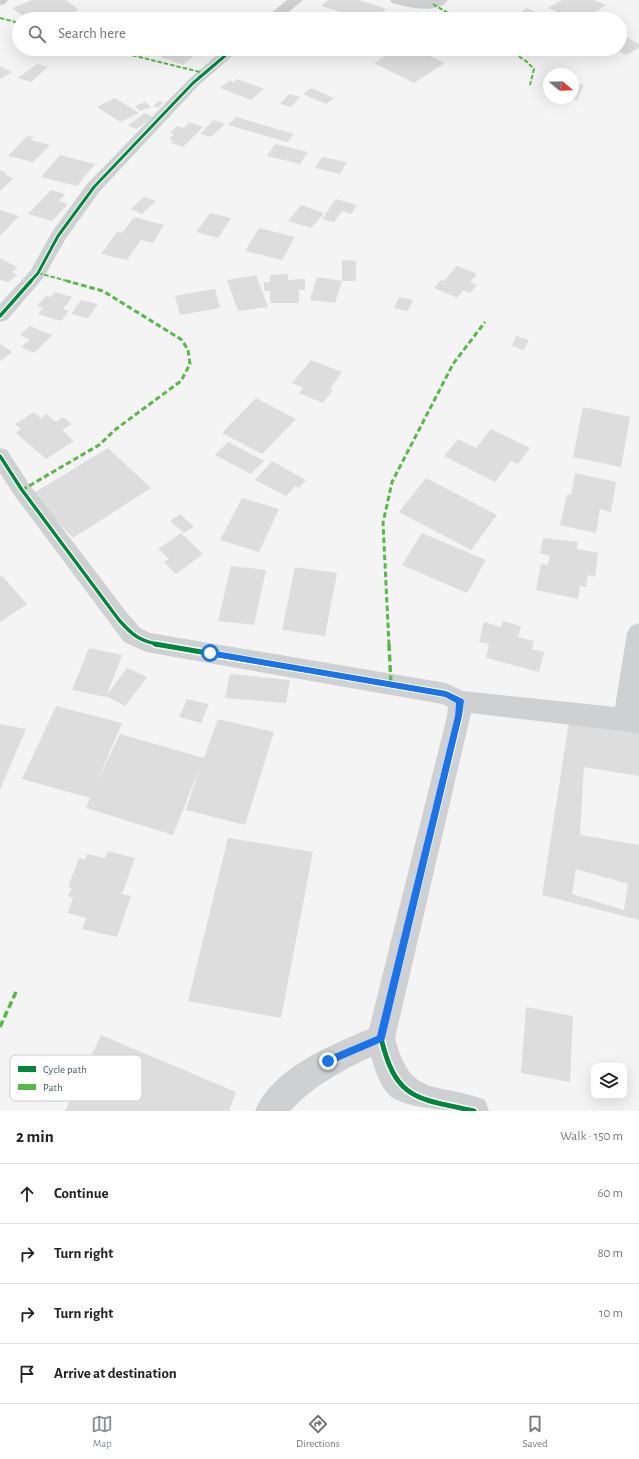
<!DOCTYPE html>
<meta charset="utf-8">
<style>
:root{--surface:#fff;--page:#f2f2f2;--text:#202124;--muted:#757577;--line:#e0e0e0;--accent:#868d94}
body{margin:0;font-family:"Alegreya Sans",sans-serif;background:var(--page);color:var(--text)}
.controls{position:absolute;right:12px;bottom:12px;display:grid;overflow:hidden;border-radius:8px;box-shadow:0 4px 16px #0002}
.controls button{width:36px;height:36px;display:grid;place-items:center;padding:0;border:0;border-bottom:1px solid var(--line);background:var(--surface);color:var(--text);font:20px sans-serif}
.compass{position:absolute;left:543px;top:68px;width:36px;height:36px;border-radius:50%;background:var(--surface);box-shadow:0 4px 16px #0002;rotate:109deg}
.stop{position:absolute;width:12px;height:12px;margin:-9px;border:3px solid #1a73e8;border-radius:50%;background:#fff}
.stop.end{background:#1a73e8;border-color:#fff;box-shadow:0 1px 4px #0008}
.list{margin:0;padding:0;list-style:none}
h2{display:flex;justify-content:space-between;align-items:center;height:52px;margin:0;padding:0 16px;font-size:17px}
h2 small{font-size:13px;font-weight:400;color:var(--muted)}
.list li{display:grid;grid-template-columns:26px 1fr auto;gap:12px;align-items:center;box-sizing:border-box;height:60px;padding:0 16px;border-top:1px solid var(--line)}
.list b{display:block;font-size:15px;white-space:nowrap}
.list em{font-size:13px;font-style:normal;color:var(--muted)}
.icon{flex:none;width:22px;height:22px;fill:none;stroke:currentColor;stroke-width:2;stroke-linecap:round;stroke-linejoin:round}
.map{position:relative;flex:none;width:639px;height:1111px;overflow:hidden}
.search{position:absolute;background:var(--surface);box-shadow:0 4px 16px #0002;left:12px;right:12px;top:12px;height:44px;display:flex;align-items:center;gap:10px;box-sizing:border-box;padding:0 14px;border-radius:22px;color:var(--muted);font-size:15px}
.sheet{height:292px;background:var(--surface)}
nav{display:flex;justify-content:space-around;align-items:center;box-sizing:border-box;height:56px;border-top:1px solid var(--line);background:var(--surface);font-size:11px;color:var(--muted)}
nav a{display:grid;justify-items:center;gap:2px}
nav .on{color:var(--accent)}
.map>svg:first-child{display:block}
.building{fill:#ddddde;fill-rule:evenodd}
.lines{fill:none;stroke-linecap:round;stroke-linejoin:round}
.minor{fill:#ced0d2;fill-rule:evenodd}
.quiet-far2{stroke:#58b947;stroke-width:2;stroke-dasharray:4.5 2;stroke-linecap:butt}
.quiet-far1{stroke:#58b947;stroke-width:3;stroke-dasharray:5.5 3;stroke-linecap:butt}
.quiet{stroke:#58b947;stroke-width:3.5;stroke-dasharray:7 3.5;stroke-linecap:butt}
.cycleway-far2-casing{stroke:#fff;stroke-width:5}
.cycleway-far1-casing{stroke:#fff;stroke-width:6}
.cycleway-casing{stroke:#fff;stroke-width:8}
.cycleway-far2{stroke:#00873e;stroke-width:3}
.cycleway-far1{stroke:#00873e;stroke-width:3.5}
.cycleway{stroke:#00873e;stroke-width:5}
.route{fill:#1a73e8}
.key{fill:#fff;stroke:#c9ccd0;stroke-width:1}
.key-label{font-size:11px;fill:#4a5661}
</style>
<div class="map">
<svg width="639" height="1111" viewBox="0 0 639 1111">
<rect width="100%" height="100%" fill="#f4f4f4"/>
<g class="building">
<path d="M 32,0 L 66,0 L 79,10 L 56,19 L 27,19 L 12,8 Z"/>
<path d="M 328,0 L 359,0 L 386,9 L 375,19 L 363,19 L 321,6 Z"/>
<path d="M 562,0 L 594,0 L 606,5 L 584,19 L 572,19 L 548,8 Z"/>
<path d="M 527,8 L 551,19 L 510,19 Z"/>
<path d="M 97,14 L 113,18 L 118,19 L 90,19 Z"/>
<path d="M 620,33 L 639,44 L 639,48 L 626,55 L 616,49 L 620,49 Z"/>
<path d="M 142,49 L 155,49 L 148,57 L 137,54 Z"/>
<path d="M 171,49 L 177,49 L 195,55 L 183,65 L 161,57 Z"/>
<path d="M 396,49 L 415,49 L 445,63 L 414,83 L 374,63 Z"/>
<path d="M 37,64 L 48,67 L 31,82 L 18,78 Z"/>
<path d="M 0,66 L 12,72 L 0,79 Z"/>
<path d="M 237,79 L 264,89 L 251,100 L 220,88 L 230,80 L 233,82 Z"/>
<path d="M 573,83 L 584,85 L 577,100 L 573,99 Z"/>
<path d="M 311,88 L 334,98 L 326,104 L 303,94 Z"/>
<path d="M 289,94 L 300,97 L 291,107 L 280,104 Z"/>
<path d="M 115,98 L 139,113 L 120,122 L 97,107 Z"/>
<path d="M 159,101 L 164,102 L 158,108 L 153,106 Z"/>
<path d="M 145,102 L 151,107 L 140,111 L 135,106 Z"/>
<path d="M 144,113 L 153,117 L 137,129 L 128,126 Z"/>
<path d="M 236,117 L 294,134 L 287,142 L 228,125 Z"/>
<path d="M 214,120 L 225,124 L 211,137 L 200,134 Z"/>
<path d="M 189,122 L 203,127 L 183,147 L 171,143 L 173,141 L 169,139 L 174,134 L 170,133 L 177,126 L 184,128 Z"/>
<path d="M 27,136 L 34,137 L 31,140 L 50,145 L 33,162 L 8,156 Z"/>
<path d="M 275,144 L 308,152 L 300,164 L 267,156 Z"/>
<path d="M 60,155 L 95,164 L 77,186 L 41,177 Z"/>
<path d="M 322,157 L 347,162 L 340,174 L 315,168 Z"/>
<path d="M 0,170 L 7,173 L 5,175 L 14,178 L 0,191 Z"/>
<path d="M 51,190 L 65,194 L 59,201 L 68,204 L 52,221 L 28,214 Z"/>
<path d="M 144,197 L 156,201 L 142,214 L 131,209 Z"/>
<path d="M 336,199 L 357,205 L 351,214 L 342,211 L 334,222 L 322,219 Z"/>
<path d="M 301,205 L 324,213 L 311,228 L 288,221 Z"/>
<path d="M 0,210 L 19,216 L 0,236 Z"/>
<path d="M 210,213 L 231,218 L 218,238 L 196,232 Z"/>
<path d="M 134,217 L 164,225 L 153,243 L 141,240 L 127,260 L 101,254 L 117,232 L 122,233 Z"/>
<path d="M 259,228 L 295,237 L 282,260 L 245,251 Z"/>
<path d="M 0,258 L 17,267 L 12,272 L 17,275 L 8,282 L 0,280 Z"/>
<path d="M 342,260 L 356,261 L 356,281 L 342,281 Z"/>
<path d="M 457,266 L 477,274 L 470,282 L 477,285 L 470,293 L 463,290 L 457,298 L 434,288 L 441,280 L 444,281 Z"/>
<path d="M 288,274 L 288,280 L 305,279 L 305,290 L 299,290 L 299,303 L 270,303 L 270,291 L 264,291 L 264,282 L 270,282 L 270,275 Z"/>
<path d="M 256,275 L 268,307 L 238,311 L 227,280 Z"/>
<path d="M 317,277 L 342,281 L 335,303 L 310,300 Z"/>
<path d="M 215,289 L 220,308 L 180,315 L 175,296 Z"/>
<path d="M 55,292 L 72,297 L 63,309 L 69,311 L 61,321 L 38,314 L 43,308 L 37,306 L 46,296 L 51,297 Z"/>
<path d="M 399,297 L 413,300 L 408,311 L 394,308 Z"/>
<path d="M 81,300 L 98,304 L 88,318 L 71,314 Z"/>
<path d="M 30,326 L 52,335 L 34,353 L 21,347 L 30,340 L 20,335 Z"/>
<path d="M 516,336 L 529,340 L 524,350 L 512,346 Z"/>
<path d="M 0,344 L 12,352 L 0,361 Z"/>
<path d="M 311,360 L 342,372 L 330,389 L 333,390 L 323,403 L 299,393 L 303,388 L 292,383 Z"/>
<path d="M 256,398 L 296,419 L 262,454 L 222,433 Z"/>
<path d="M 583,407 L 630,417 L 621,467 L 573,457 Z"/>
<path d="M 34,412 L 41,418 L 46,414 L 56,422 L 63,417 L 72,424 L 62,430 L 74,441 L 46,459 L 16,433 L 21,429 L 15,424 Z"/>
<path d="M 491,429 L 530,448 L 518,464 L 511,461 L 495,482 L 444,456 L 458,439 L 476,448 Z"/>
<path d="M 228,442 L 264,461 L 251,474 L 215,455 Z"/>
<path d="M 108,448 L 151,488 L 73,538 L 32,494 Z"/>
<path d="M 272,461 L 306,480 L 299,488 L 295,486 L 286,496 L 255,480 Z"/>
<path d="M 575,473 L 616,482 L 611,512 L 600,509 L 596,533 L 560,525 L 567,495 L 571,495 Z"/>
<path d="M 426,478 L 497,515 L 471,550 L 399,512 Z"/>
<path d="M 242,498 L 279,509 L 259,552 L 220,540 Z"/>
<path d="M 180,514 L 194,527 L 184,533 L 170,521 Z"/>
<path d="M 181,533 L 203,554 L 176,574 L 164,562 L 169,559 L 158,549 Z"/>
<path d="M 422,533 L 486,560 L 467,593 L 402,565 Z"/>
<path d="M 543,538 L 578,542 L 577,549 L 598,553 L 595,577 L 588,575 L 586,587 L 580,586 L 578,599 L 536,590 L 541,564 L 548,565 L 550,556 L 540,553 Z"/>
<path d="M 231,566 L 266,570 L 254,625 L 218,621 Z"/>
<path d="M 295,567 L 337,573 L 325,636 L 282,630 Z"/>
<path d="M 2,576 L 27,604 L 0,622 L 0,577 Z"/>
<path d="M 503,621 L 521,626 L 518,637 L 534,641 L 532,649 L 544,652 L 539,672 L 486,658 L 489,644 L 479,642 L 484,622 L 501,627 Z"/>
<path d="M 89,648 L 122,655 L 106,697 L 72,690 Z"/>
<path d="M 127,668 L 147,677 L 125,706 L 106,696 Z"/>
<path d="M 230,674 L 290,680 L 286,703 L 225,698 Z"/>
<path d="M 187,699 L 209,704 L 201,723 L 179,717 Z"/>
<path d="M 56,706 L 122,723 L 96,784 L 120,734 L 204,758 L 218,719 L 274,732 L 245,825 L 186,810 L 200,767 L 173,835 L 86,808 L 90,798 L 22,779 Z"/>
<path d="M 570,715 L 639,731 L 639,776 L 584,767 L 580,835 L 639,845 L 639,920 L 542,895 ZM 576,869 L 628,884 L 624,910 L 572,894 Z"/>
<path d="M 0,724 L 26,729 L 0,790 Z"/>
<path d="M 228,838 L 313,852 L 281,1018 L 188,1001 Z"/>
<path d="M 108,851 L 135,858 L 122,894 L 131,896 L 117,937 L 82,929 L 86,918 L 68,913 L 73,898 L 68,896 L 72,888 L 68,887 L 79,858 L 86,860 L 87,854 L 105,858 Z"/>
<path d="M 526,1007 L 573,1016 L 570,1082 L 521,1073 Z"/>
<path d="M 101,1035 L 236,1092 L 229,1111 L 65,1111 Z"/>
</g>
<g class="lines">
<g class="minor">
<path d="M 0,0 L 8,0 L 5,4 L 0,5 Z"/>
<path d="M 287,0 L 303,0 L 280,19 L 264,19 Z"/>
<path d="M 390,0 L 448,0 C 438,15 406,7 392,3 Z"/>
<path d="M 224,49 L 240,49 L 198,86 L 100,191 L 66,238 L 44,277 L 7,320 L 0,322 L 0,304 L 31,270 L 52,232 L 88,183 L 188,80 Z"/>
<path d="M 0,448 L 7,450 L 29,484 L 127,613 L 140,628 L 150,633 L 446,683 L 463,691 L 615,707 L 627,633 L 631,626 L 639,623 L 639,733 L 471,713 L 395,1038 C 411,1100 437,1081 485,1100 L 489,1111 C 460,1111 412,1111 390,1096 C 380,1086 375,1070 371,1057 C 341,1071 313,1086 290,1111 L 255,1111 C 272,1069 330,1045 369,1029 L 447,716 L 448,707 L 442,704 L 146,652 L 124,642 L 15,496 L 0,473 Z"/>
</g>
<g class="quiet-far2">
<path d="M 433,4 L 458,19"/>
<path d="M 0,18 L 19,23"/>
<path d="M 107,49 L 204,73"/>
<path d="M 508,49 L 526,61 L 534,69 L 530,85"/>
<path d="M 38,273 L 71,282"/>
</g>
<g class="quiet-far1">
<path d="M 22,490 L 99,445 L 116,429 L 181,381 L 190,364 L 188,350 L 182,340 L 103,291 L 67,281"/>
<path d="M 389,645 L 383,523 L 392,482 L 453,364 L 485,322"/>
</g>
<g class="quiet">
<path d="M 389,644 L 391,685"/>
<path d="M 0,1027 L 16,992"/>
</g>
<defs>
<path id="cycleway-far2" d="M 30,282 L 38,273 L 58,236 L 94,187 L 193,83 L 233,49"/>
<g id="cycleway-far1">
<path d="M 0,316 L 31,281"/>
<path d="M 0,456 L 22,490 L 119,620 C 133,636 140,641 161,645"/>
</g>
<path id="cycleway" d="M 155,644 L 446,694 L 460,701 L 459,716 L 381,1038 C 396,1101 417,1098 474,1111"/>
</defs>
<use href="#cycleway-far2" class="cycleway-far2-casing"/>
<use href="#cycleway-far1" class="cycleway-far1-casing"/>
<use href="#cycleway" class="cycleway-casing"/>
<use href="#cycleway-far2" class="cycleway-far2"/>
<use href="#cycleway-far1" class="cycleway-far1"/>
<use href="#cycleway" class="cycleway"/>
</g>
<path class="route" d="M 210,650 L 446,691 L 463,699 L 464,701 L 462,716 L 385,1038 L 384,1041 L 328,1065 L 323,1061 L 325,1058 L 377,1036 L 455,716 L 456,703 L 445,697 L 210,656 L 207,653 Z"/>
<rect x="10" y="1055" width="132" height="46" rx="6" class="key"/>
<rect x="18" y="1066" width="18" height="6" fill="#00873e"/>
<rect x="18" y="1084" width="18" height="6" fill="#58b947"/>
<g class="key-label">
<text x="43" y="1073">Cycle path</text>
<text x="43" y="1091">Path</text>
</g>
</svg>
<div class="controls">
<button><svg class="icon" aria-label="layers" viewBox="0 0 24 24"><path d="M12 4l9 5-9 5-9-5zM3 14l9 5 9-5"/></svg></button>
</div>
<svg class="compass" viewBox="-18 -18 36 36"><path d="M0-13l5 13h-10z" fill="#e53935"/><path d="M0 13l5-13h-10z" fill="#757577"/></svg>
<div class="stop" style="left:210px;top:653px"></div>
<div class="stop end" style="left:328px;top:1061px"></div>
<div class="search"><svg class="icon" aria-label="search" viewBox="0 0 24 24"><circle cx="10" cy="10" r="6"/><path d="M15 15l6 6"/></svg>Search here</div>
</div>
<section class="sheet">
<h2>2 min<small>Walk · 150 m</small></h2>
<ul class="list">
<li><svg class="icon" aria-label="ahead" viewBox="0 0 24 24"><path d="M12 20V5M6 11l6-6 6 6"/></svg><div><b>Continue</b></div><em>60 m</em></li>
<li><svg class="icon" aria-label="right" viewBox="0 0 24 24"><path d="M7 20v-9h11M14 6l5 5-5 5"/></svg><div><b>Turn right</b></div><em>80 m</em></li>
<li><svg class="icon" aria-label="right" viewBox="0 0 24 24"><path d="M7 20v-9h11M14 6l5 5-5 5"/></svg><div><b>Turn right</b></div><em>10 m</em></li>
<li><svg class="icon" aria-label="arrive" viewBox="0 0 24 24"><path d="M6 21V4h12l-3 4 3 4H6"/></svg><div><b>Arrive at destination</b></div></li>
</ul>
</section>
<nav>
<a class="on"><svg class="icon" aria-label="map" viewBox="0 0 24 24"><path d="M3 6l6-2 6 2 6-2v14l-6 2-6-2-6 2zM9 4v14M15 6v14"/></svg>Map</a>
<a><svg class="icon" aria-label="directions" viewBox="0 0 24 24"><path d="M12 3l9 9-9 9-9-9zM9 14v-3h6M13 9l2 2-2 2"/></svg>Directions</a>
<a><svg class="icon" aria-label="saved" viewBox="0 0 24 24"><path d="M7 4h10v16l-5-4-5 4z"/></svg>Saved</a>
</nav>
